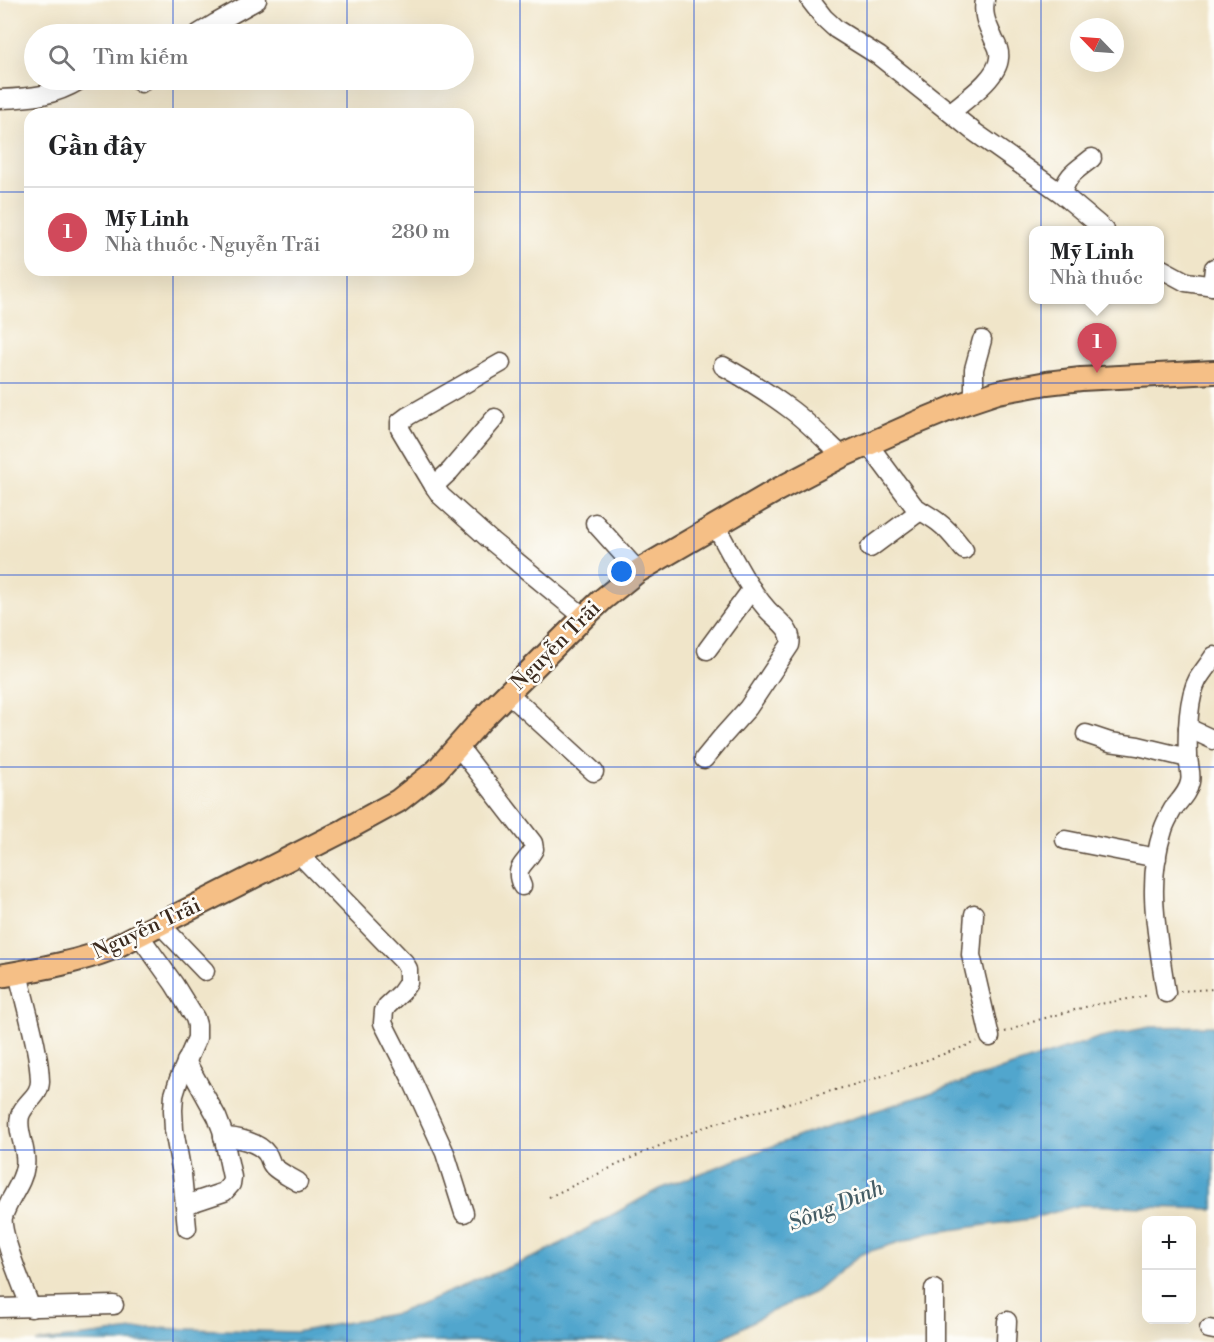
<!DOCTYPE html>
<html lang="vi">
<meta charset="utf-8">
<style>
:root{--surface:#fff;--page:#f2f2f2;--text:#202124;--muted:#757577;--line:#e0e0e0;--accent:#d1495b}
body{margin:0;font-family:"Libre Bodoni",serif;background:var(--page);color:var(--text)}
.controls{position:absolute;right:18px;bottom:18px;display:grid;overflow:hidden;border-radius:12px;box-shadow:0 6px 24px #0002}
.controls button{width:54px;height:54px;display:grid;place-items:center;padding:0;border:0;border-bottom:2px solid var(--line);background:var(--surface);color:var(--text);font:30px sans-serif}
.compass{position:absolute;left:1070px;top:18px;width:54px;height:54px;border-radius:50%;background:var(--surface);box-shadow:0 6px 24px #0002;rotate:295deg}
.you{position:absolute;left:622px;top:572px;width:21px;height:21px;margin:-15px;border:4px solid #fff;border-radius:50%;background:#1a73e8;box-shadow:0 0 0 9px #1a73e833}
.badge{display:grid;place-items:center;width:39px;height:39px;border-radius:50%;background:var(--accent);color:#fff;font-size:20px;font-weight:700}
.pin{position:absolute;translate:-50% -50px;filter:drop-shadow(0 2px 3px #0008)}
.pin::after{content:'';position:absolute;top:32px;width:21px;height:18px;background:inherit;clip-path:polygon(0 0,100% 0,50% 100%)}
.popup{position:absolute;left:1029px;top:226px;width:135px;height:78px;box-sizing:border-box;display:grid;place-content:center;border-radius:12px;background:var(--surface);filter:drop-shadow(0 2px 4px #0005);font-size:20px;white-space:nowrap;color:var(--muted)}
.popup b{font-size:22px;color:var(--text)}
.popup::after{content:'';position:absolute;left:50%;top:100%;margin-left:-12px;border:12px solid transparent;border-top-color:var(--surface)}
.list{margin:0;padding:0;list-style:none}
h2{display:flex;justify-content:space-between;align-items:center;height:78px;margin:0;padding:0 24px;font-size:26px}
h2 small{font-size:20px;font-weight:400;color:var(--muted)}
.list li{display:grid;grid-template-columns:39px 1fr auto;gap:18px;align-items:center;box-sizing:border-box;height:90px;padding:0 24px;border-top:2px solid var(--line)}
.list b{display:block;font-size:22px;white-space:nowrap}
.list p{margin:0;font-size:20px;white-space:nowrap;color:var(--muted)}
.list em{font-size:20px;font-style:normal;color:var(--muted)}
.icon{flex:none;width:33px;height:33px;fill:none;stroke:currentColor;stroke-width:2;stroke-linecap:round;stroke-linejoin:round}
.map{position:relative;flex:none;width:1214px;height:1342px;overflow:hidden}
.search{position:absolute;background:var(--surface);box-shadow:0 6px 24px #0002;left:24px;top:24px;width:450px;height:66px;display:flex;align-items:center;gap:15px;box-sizing:border-box;padding:0 21px;border-radius:33px;color:var(--muted);font-size:22px}
.panel{position:absolute;background:var(--surface);box-shadow:0 6px 24px #0002;left:24px;top:108px;width:450px;height:168px;border-radius:18px}
.map>svg:first-child{display:block}
.water{fill:url(#water-ripples);stroke:#466876;stroke-width:1.5}
.lines{fill:none;stroke-linecap:round;stroke-linejoin:round}
.minor-casing{stroke:#564638;stroke-width:21}
.major-casing{stroke:#564638;stroke-width:26}
.path{stroke:#564638;stroke-width:2;stroke-dasharray:1.5 4.5;stroke-linecap:butt}
.minor{stroke:#fff;stroke-width:18}
.major{stroke:#f5bf86;stroke-width:22}
.grid{fill:none;stroke:#1d4ed8;stroke-width:1.5;stroke-opacity:0.55}
.labels{text-anchor:middle;dominant-baseline:central;stroke-width:5;stroke-linejoin:round;paint-order:stroke}
.street-label{font-size:21px;fill:#3b2a1e;stroke:#fdfcf7}
.water-label{font-size:22px;font-style:italic;fill:#445c64;stroke:#fdfcf7}
</style>
<div class="map">
<svg width="1214" height="1342" viewBox="0 0 1214 1342">
<defs>
<pattern id="water-ripples" width="26" height="14" patternUnits="userSpaceOnUse" patternTransform="scale(1.5)"><rect width="26" height="14" fill="#51a6cd"/><path d="M2 4q2-2 4 0t4 0M15 11q2-2 4 0t4 0" fill="none" stroke="#4487a6"/></pattern>
</defs>
<rect width="100%" height="100%" fill="#fdfcf7"/>
<filter id="ink" filterUnits="userSpaceOnUse"><feTurbulence type="fractalNoise" baseFrequency=".0167" numOctaves="2"/><feDisplacementMap in="SourceGraphic" scale="12" xChannelSelector="R" yChannelSelector="G"/><feConvolveMatrix kernelMatrix="1 2 1 2 8 2 1 2 1" color-interpolation-filters="sRGB"/></filter>
<filter id="wash" filterUnits="userSpaceOnUse"><feTurbulence type="fractalNoise" baseFrequency=".008" numOctaves="4" result="noise"/><feDisplacementMap in="SourceGraphic" scale="24" xChannelSelector="R" yChannelSelector="G"/><feGaussianBlur stdDeviation="1.35" result="paint"/><feColorMatrix in="noise" values="0 0 0 0 0 0 0 0 0 0 0 0 0 0 0 0 0 1.4 0 .05"/><feComposite in="paint" operator="in"/></filter>
<g filter="url(#wash)">
<rect width="100%" height="100%" fill="#f0e5c9"/>
<path class="water" d="M 1214,1026 L 1214,1209 L 1080,1205 L 1030,1219 L 929,1233 L 861,1254 L 817,1291 L 768,1313 L 716,1342 L 36,1342 L 149,1328 L 296,1332 L 398,1313 L 541,1254 L 659,1189 L 802,1135 L 1101,1037 L 1150,1027 Z"/>
</g>
<g filter="url(#ink)">
<g class="lines">
<defs>
<g id="minor">
<path d="M 810,0 L 824,18 L 836,29 L 879,56 L 973,131 L 1062,194 L 1105,230"/>
<path d="M 198,34 L 216,23 L 257,0"/>
<path d="M 138,80 L 141,83"/>
<path d="M 0,99 C 31,98 54,96 80,80"/>
<path d="M 951,112 C 965,100 998,78 999,58 C 1000,52 997,45 994,40 C 988,25 982,17 985,0"/>
<path d="M 1062,194 C 1068,173 1076,171 1092,158"/>
<path d="M 1160,268 L 1186,282 L 1214,286"/>
<path d="M 1212,286 L 1214,268"/>
<path d="M 723,366 C 746,379 769,393 790,409 C 809,423 825,440 842,456"/>
<path d="M 974,400 L 974,369 L 982,340"/>
<path d="M 495,418 L 450,471 L 434,486 L 441,496 L 489,539 L 584,617"/>
<path d="M 868,444 L 914,506 C 922,512 930,516 938,522 C 949,530 956,540 964,550"/>
<path d="M 434,486 L 400,429 L 400,422 L 408,416 L 501,363"/>
<path d="M 595,523 L 638,571"/>
<path d="M 870,548 L 920,511"/>
<path d="M 707,650 L 752,589"/>
<path d="M 508,693 L 594,772"/>
<path d="M 1188,728 L 1214,740"/>
<path d="M 1086,734 L 1110,742 L 1138,746 L 1188,758"/>
<path d="M 458,746 L 533,843 L 534,849 C 525,866 513,866 522,886"/>
<path d="M 704,759 L 722,737 L 748,708 L 790,645 C 794,629 775,619 766,608 C 745,584 731,553 715,525"/>
<path d="M 1065,840 L 1157,858"/>
<path d="M 299,854 L 404,962 L 408,969 L 408,983 L 401,993 L 387,1006 L 384,1011 L 383,1023 L 410,1076 L 445,1153 L 464,1213"/>
<path d="M 974,914 L 971,955 L 990,1037"/>
<path d="M 160,924 L 205,971"/>
<path d="M 139,935 L 174,984 L 195,1018 L 197,1025 L 197,1038 L 179,1079 L 174,1095 L 173,1110 L 174,1130 L 182,1174 L 187,1228"/>
<path d="M 18,972 C 25,1006 39,1047 40,1081 C 40,1097 24,1102 20,1116 C 16,1133 28,1149 25,1166 C 23,1184 8,1199 3,1217 C 0,1234 24,1290 31,1308"/>
<path d="M 1166,993 C 1158,939 1145,883 1163,830 C 1165,823 1169,816 1173,809 C 1179,801 1188,793 1190,782 C 1192,774 1188,764 1188,755 C 1187,734 1188,697 1198,679 C 1203,671 1209,664 1214,656"/>
<path d="M 223,1137 C 236,1137 259,1142 267,1154 C 270,1158 270,1163 273,1166 C 280,1173 290,1177 298,1182"/>
<path d="M 185,1205 L 224,1192 L 231,1184 L 232,1177 L 222,1130 L 217,1117 L 186,1061"/>
<path d="M 934,1289 L 934,1342"/>
<path d="M 0,1308 L 114,1305"/>
<path d="M 1209,1329 L 1214,1330"/>
<path d="M 1006,1342 L 1007,1321"/>
</g>
<path id="major" d="M 0,976 C 38,969 75,963 111,949 L 345,830 L 398,801 L 436,771 L 482,719 L 584,617 L 602,600 L 638,571 L 777,490 L 842,456 L 916,423 L 962,404 L 998,392 L 1047,383 L 1081,379 L 1214,372"/>
</defs>
<use href="#minor" class="minor-casing"/>
<use href="#major" class="major-casing"/>
<g class="path">
<path d="M 1180,991 L 1214,989"/>
<path d="M 1005,1032 L 1038,1020 L 1089,1006 L 1150,995"/>
<path d="M 549,1197 L 636,1156 L 699,1129 L 730,1119 L 871,1080 L 977,1042"/>
</g>
<use href="#minor" class="minor"/>
<use href="#major" class="major"/>
</g>
</g>
<path class="grid" d="M 173,0 L 173,34M 347,0 L 347,34M 520,0 L 520,1342M 694,0 L 694,1342M 867,0 L 867,1342M 1041,0 L 1041,1342M 173,80 L 173,114M 347,80 L 347,114M 0,192 L 30,192M 468,192 L 1214,192M 173,270 L 173,1342M 347,270 L 347,1342M 0,383 L 1214,383M 0,575 L 1214,575M 0,767 L 1214,767M 0,959 L 1214,959M 0,1150 L 1214,1150"/>
<g class="labels">
<g class="street-label">
<text transform="translate(556 646) rotate(-45)">Nguyễn Trãi</text>
<text transform="translate(147 929) rotate(-25)">Nguyễn Trãi</text>
</g>
<g class="water-label">
<text transform="translate(836 1206) rotate(-22)">Sông Dinh</text>
</g>
</g>
</svg>
<div class="controls">
<button>+</button>
<button>−</button>
</div>
<svg class="compass" viewBox="-18 -18 36 36"><path d="M0-13l5 13h-10z" fill="#e53935"/><path d="M0 13l5-13h-10z" fill="#757577"/></svg>
<div class="you"></div>
<div class="pin badge" style="left:1097px;top:373px">1</div>
<div class="popup"><b>Mỹ Linh</b>Nhà thuốc</div>
<div class="search"><svg class="icon" aria-label="search" viewBox="0 0 24 24"><circle cx="10" cy="10" r="6"/><path d="M15 15l6 6"/></svg>Tìm kiếm</div>
<section class="panel">
<h2>Gần đây<small></small></h2>
<ul class="list">
<li><span class="badge">1</span><div><b>Mỹ Linh</b><p>Nhà thuốc · Nguyễn Trãi</p></div><em>280 m</em></li>
</ul>
</section>
</div>
